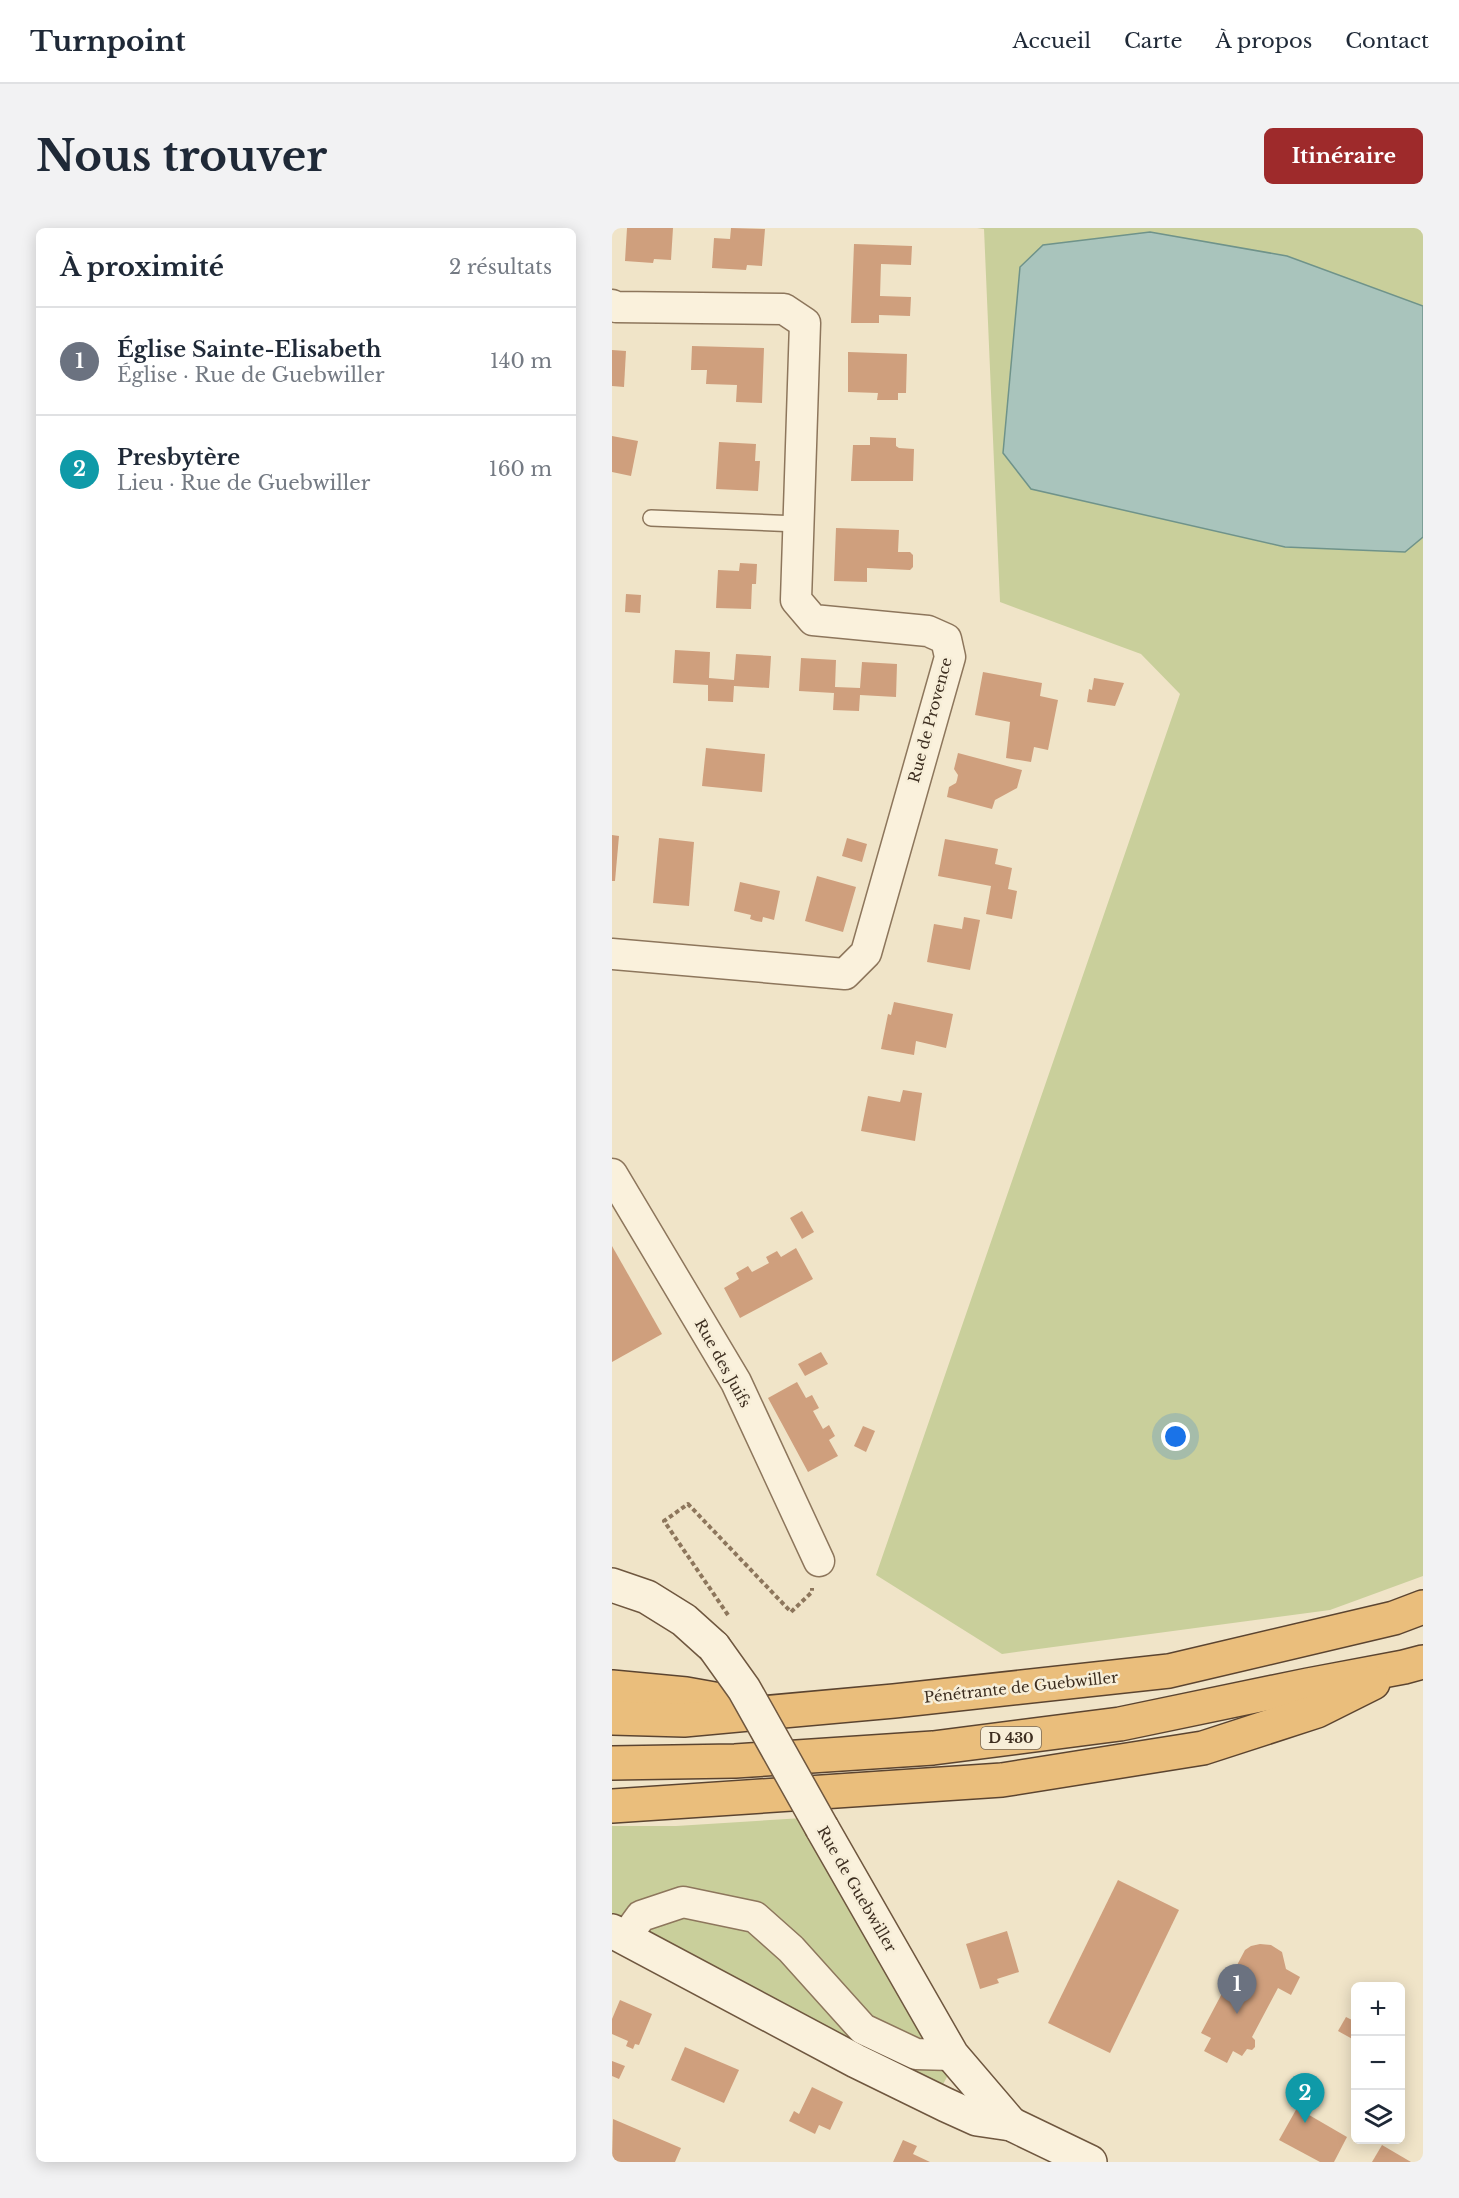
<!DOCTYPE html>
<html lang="fr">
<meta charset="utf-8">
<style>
:root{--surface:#fff;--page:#f2f2f3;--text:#1f2937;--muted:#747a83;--line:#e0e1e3;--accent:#9e2a2b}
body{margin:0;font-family:"Libre Baskerville",serif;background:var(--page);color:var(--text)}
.controls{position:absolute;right:18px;bottom:18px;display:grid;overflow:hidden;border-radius:9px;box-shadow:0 3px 15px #0003}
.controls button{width:54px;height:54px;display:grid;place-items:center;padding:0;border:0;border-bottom:2px solid var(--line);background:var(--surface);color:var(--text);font:30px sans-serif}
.you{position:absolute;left:564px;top:1209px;width:21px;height:21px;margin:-15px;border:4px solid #fff;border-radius:50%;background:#1a73e8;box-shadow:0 0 0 9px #1a73e833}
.badge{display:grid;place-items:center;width:39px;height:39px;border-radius:50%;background:var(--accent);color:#fff;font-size:20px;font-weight:700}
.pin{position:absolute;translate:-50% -50px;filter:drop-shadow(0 2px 3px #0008)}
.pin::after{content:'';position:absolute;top:32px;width:21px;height:18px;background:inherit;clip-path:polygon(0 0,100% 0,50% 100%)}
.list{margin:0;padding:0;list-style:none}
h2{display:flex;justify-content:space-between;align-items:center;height:78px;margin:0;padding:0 24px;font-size:26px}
h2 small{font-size:20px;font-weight:400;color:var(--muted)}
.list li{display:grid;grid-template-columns:39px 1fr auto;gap:18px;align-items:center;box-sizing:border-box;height:108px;padding:0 24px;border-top:2px solid var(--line)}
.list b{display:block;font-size:22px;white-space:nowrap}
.list p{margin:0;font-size:20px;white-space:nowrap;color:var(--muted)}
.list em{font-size:20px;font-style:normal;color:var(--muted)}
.icon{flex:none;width:33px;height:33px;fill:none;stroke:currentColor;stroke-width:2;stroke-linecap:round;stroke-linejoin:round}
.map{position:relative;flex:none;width:811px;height:1934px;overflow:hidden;border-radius:9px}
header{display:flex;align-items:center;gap:36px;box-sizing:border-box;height:84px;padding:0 30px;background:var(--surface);border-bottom:2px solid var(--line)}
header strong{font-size:28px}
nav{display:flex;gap:33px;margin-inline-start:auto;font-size:21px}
.intro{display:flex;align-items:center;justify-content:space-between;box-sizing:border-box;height:144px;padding:0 36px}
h1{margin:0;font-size:42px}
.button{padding:15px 27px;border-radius:9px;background:var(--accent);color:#fff;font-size:21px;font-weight:700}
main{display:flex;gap:36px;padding:0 36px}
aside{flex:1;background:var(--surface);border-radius:9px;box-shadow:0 3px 15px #0003}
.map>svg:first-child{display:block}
.green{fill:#c9cf9b}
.water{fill:#a9c4bc;stroke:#6f938a;stroke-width:1.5}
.building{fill:#cf9f7d}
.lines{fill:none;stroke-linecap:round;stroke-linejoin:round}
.service-casing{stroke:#8d765c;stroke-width:18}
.minor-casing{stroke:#8d765c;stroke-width:33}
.secondary-casing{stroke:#6f573f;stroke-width:36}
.trunk-casing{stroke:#5b4430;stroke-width:36}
.path{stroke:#8d765c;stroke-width:4;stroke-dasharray:4.5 3;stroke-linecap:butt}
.service{stroke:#faf1dc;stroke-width:15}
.minor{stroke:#faf1dc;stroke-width:30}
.secondary{stroke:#faf1dc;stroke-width:33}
.trunk{stroke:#eabe7c;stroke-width:33}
.secondary-bridge-casing{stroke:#6f573f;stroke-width:36;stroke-linecap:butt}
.secondary-bridge{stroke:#faf1dc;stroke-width:33}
.labels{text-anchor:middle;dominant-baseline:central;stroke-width:5;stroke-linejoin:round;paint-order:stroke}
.shield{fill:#f7eed8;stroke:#756857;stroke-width:1.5}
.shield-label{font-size:14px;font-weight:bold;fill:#3d2e20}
.street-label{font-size:15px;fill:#3d2e20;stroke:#f7eed8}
</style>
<header>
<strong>Turnpoint</strong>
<nav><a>Accueil</a><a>Carte</a><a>À propos</a><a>Contact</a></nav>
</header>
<div class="intro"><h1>Nous trouver</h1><a class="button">Itinéraire</a></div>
<main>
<aside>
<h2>À proximité<small>2 résultats</small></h2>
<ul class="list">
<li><span class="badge" style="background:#6b7280">1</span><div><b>Église Sainte-Elisabeth</b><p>Église · Rue de Guebwiller</p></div><em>140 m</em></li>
<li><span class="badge" style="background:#0f9aa8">2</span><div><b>Presbytère</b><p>Lieu · Rue de Guebwiller</p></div><em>160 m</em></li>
</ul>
</aside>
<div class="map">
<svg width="811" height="1934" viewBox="0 0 811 1934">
<rect width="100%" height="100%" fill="#f0e4c8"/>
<g class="green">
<path d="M 365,0 L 811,0 L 811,78 L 675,28 L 419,261 L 673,319 L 793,324 L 811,309 L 811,1348 L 718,1382 L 390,1426 L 264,1347 L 568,466 L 529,426 L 388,374 L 372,1 Z"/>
<path d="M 191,1590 L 336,1847 L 328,1862 L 0,1689 L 0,1598 L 64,1598 Z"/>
</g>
<path class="water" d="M 538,4 L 675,28 L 811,78 L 811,309 L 793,324 L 673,319 L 419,261 L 391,225 L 408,39 L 431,17 Z"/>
<g class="building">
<path d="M 15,0 L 61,0 L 59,32 L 42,31 L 41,35 L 13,33 Z"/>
<path d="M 119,0 L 153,1 L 150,38 L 135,37 L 134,42 L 100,40 L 102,10 L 118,11 Z"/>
<path d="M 242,16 L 300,18 L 299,37 L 269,36 L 268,68 L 299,69 L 298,88 L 267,87 L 267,95 L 239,95 Z"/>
<path d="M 80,118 L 152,120 L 150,175 L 124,174 L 125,157 L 94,156 L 95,142 L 79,142 Z"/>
<path d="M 0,122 L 14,123 L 12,159 L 0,158 Z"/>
<path d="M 236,124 L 295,126 L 294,165 L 286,165 L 286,172 L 265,172 L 266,165 L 236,164 Z"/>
<path d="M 0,208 L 26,213 L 19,248 L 0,244 Z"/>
<path d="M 258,209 L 284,210 L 284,218 L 287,220 L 302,221 L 301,253 L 239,253 L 241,217 L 258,217 Z"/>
<path d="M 107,214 L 144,216 L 143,233 L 148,233 L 146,263 L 104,261 Z"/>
<path d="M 224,300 L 287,302 L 286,324 L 298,324 L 301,327 L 301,339 L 298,342 L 255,340 L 255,354 L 222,353 Z"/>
<path d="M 128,335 L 145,336 L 144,356 L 140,356 L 139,381 L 104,380 L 106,342 L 127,343 Z"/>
<path d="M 14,366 L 29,367 L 28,385 L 13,384 Z"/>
<path d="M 63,422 L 98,424 L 97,450 L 122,452 L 124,426 L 159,428 L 157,460 L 122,458 L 121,474 L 96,473 L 96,457 L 61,455 Z"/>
<path d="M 189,430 L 224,432 L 223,459 L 248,460 L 250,434 L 285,436 L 284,469 L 248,467 L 247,483 L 221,482 L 222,465 L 187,463 Z"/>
<path d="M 371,444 L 430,455 L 428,468 L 446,472 L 436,522 L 422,519 L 419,534 L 394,530 L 398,494 L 363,487 Z"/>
<path d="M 482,450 L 512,455 L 503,478 L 475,474 L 477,461 L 480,462 Z"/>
<path d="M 94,520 L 153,526 L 150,564 L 90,558 Z"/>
<path d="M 346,525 L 410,542 L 405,560 L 383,572 L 380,581 L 335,569 L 337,559 L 344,555 L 345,552 L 346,547 L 342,541 Z"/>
<path d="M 0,607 L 7,608 L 3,653 L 0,653 Z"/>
<path d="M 47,610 L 82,614 L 77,678 L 41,675 Z"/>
<path d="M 235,610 L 255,616 L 250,634 L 230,628 Z"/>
<path d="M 333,611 L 386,621 L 383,636 L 400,640 L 396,661 L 405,663 L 400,691 L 374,686 L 379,658 L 326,648 Z"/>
<path d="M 205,648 L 244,659 L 231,704 L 193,693 Z"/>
<path d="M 128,654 L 168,663 L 162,692 L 151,689 L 150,694 L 144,693 L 138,691 L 139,687 L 122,683 Z"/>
<path d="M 352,689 L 368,692 L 358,742 L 315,734 L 322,696 L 350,701 Z"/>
<path d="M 282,774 L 341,786 L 334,820 L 304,813 L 302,827 L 269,821 L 276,786 L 279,787 Z"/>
<path d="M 291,862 L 310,865 L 303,913 L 249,903 L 256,868 L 288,874 Z"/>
<path d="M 190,983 L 202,1004 L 190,1011 L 178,990 Z"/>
<path d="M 0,1018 L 50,1106 L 0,1134 Z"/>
<path d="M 184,1020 L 201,1051 L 128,1090 L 112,1060 L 127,1051 L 124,1045 L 136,1038 L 140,1044 L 157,1035 L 154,1029 L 165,1023 L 169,1029 Z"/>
<path d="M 209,1124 L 216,1136 L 193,1148 L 186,1136 Z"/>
<path d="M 185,1154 L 194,1170 L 200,1167 L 207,1180 L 201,1183 L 211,1201 L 217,1197 L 223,1208 L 217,1212 L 226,1228 L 196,1244 L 156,1170 Z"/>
<path d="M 251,1198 L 263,1203 L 254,1224 L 242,1218 Z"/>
<path d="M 506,1652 L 567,1682 L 498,1825 L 436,1795 Z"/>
<path d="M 395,1703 L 407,1744 L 385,1751 L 387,1755 L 368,1761 L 354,1716 Z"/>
<path d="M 648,1716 L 659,1717 L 670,1724 L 674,1741 L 688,1749 L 679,1767 L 666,1760 L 640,1809 L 643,1812 L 643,1819 L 640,1822 L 635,1821 L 630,1828 L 621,1823 L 615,1835 L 592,1823 L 599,1810 L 589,1805 L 633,1722 L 639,1718 Z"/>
<path d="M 8,1772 L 40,1786 L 27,1817 L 23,1816 L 21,1821 L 14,1818 L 16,1813 L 0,1806 L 0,1791 Z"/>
<path d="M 734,1789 L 744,1794 L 744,1813 L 726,1803 Z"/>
<path d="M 73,1819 L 127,1842 L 112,1875 L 59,1852 Z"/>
<path d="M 0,1833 L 13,1838 L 7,1851 L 0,1848 Z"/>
<path d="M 200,1859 L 231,1874 L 218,1902 L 207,1897 L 203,1906 L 177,1893 L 182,1883 L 187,1886 Z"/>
<path d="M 685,1880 L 735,1909 L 722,1934 L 708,1934 L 667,1912 Z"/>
<path d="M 1,1891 L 69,1920 L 63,1934 L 0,1934 Z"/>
<path d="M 291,1912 L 305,1918 L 301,1926 L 318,1934 L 281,1934 Z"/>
<path d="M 770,1917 L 799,1934 L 760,1934 Z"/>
</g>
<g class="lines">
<defs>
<path id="service" d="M 39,290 L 186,296"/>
<g id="minor">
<path d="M 0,77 L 4,79 L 172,81 L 193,95 L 184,372 L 201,392 L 316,403 L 334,411 L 338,429 L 254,725 L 233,746 L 0,726"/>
<path d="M 0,946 L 124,1154 L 207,1333"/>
<path d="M 13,1710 L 29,1688 L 71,1674 L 143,1689 L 179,1721 L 251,1801 L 304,1826 L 340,1827"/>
</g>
<g id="secondary">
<path d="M 0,1357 L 35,1369 L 72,1392 L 102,1419"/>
<path d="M 210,1600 L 340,1827 L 399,1896"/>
<path d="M 0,1703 L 244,1833 L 334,1877 L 365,1891 L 399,1896 L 478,1934"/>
</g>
<g id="trunk">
<path d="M 0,1459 L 74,1466 L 130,1476"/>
<path d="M 0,1490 L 72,1492 L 282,1473 L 557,1443 L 782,1390 L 811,1379"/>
<path d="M 0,1535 L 123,1533 L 321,1520 L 508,1496 L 696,1457 L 792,1439 L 811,1434"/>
<path d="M 0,1578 L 390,1552 L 591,1520 L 705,1483 L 761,1455"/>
</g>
</defs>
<use href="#service" class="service-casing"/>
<use href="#minor" class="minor-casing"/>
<use href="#secondary" class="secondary-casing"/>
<use href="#trunk" class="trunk-casing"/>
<path class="path" d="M 116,1387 L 52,1293 L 76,1276 L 179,1384 L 200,1364 L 200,1360"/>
<use href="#service" class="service"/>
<use href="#minor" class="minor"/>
<use href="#secondary" class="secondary"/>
<use href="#trunk" class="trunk"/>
<defs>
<path id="secondary-bridge" d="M 102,1419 L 132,1461 L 210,1600"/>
</defs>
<use href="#secondary-bridge" class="secondary-bridge-casing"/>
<use href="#secondary-bridge" class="secondary-bridge"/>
</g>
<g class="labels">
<rect class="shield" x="369" y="1499" width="60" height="22" rx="4.5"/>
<g class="shield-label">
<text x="399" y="1510">D 430</text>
</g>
<g class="street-label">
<text transform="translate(318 492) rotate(-75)">Rue de Provence</text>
<text transform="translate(111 1135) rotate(61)">Rue des Juifs</text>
<text transform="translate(409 1459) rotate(-6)">Pénétrante de Guebwiller</text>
<text transform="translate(245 1661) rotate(60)">Rue de Guebwiller</text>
</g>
</g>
</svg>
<div class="controls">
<button>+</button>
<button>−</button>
<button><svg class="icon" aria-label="layers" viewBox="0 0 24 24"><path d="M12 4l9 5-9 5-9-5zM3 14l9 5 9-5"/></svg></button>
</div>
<div class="you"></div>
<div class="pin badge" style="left:625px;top:1786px;background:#6b7280">1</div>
<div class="pin badge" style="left:693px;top:1895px;background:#0f9aa8">2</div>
</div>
</main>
